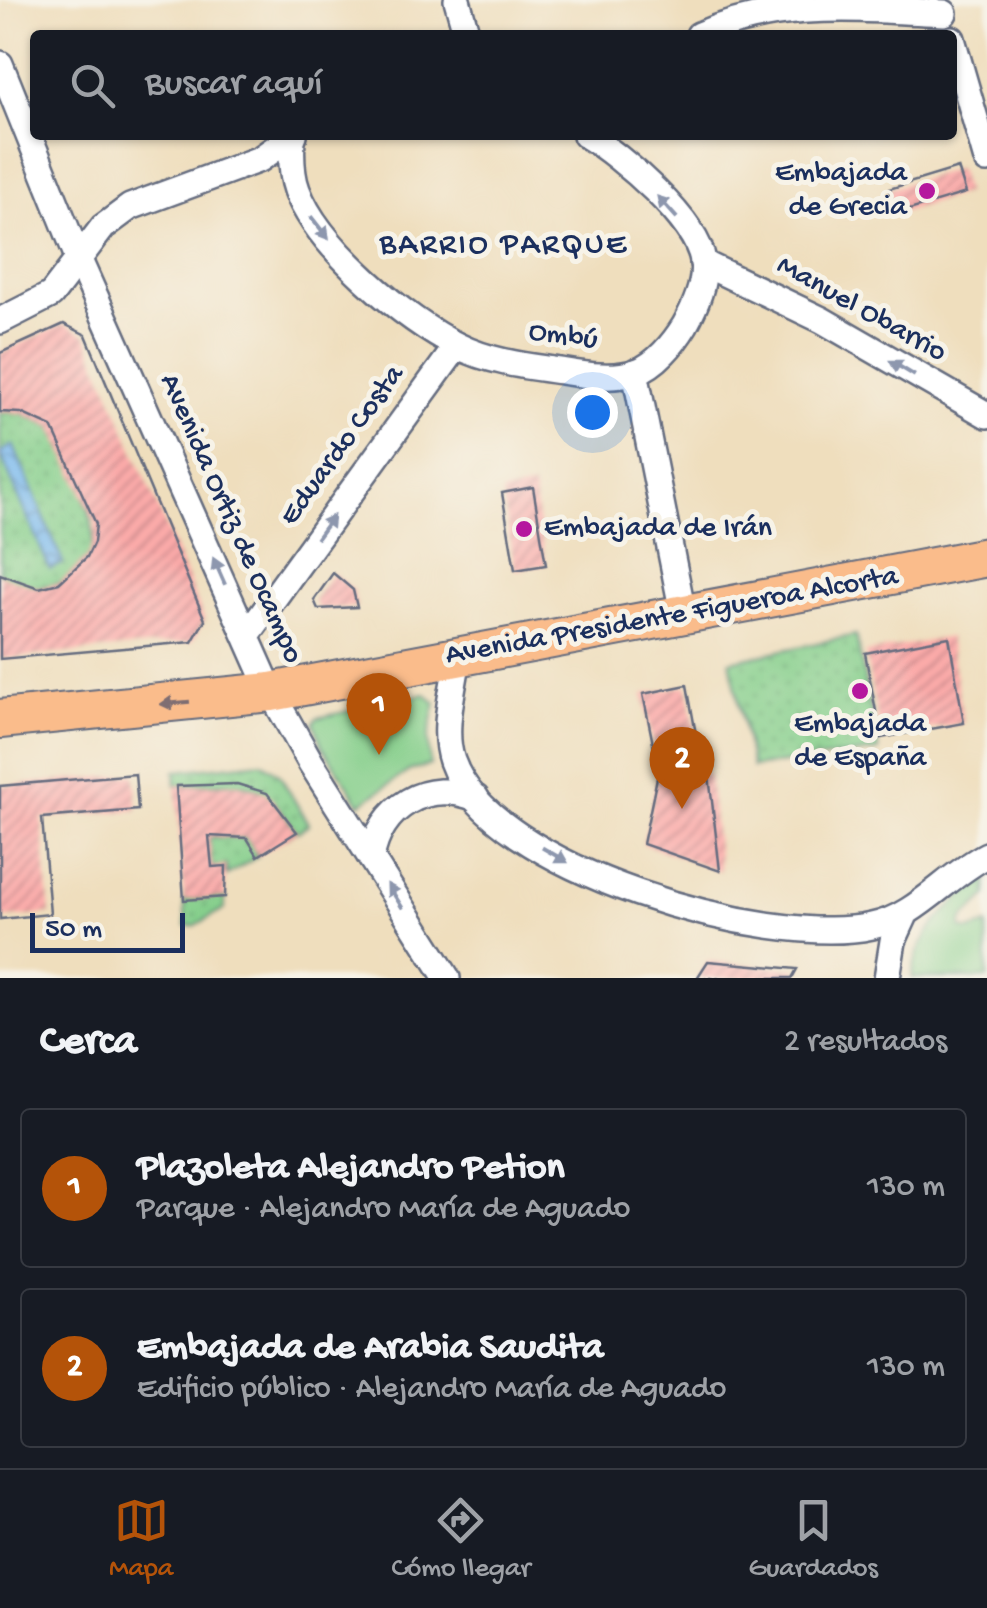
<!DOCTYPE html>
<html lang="es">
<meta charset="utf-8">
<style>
:root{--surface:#171b24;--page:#242831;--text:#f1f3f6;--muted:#9ea1a6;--line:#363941;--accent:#b45309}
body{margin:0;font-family:"Gochi Hand",sans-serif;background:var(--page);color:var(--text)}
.scale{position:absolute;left:30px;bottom:25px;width:155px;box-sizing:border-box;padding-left:10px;border:5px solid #1b2f5e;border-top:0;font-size:28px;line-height:35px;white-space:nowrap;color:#1b2f5e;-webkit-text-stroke:8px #f7f3e8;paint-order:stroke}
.you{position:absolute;left:592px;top:412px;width:35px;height:35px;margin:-25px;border:8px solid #fff;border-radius:50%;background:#1a73e8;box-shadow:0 0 0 15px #1a73e833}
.badge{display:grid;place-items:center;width:65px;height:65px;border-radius:50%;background:var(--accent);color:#fff;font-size:32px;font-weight:700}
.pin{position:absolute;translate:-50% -82px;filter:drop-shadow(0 2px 5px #0008)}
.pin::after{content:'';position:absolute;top:52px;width:35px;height:30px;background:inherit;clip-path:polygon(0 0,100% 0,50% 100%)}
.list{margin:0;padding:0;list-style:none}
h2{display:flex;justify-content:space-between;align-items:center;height:130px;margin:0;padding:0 40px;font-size:42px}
h2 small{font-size:32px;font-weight:400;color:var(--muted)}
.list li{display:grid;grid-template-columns:65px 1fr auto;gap:30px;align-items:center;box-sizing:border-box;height:160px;margin:0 20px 20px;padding:0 20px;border:2px solid var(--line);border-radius:10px}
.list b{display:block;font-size:38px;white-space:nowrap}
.list p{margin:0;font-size:32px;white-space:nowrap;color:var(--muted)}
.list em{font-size:32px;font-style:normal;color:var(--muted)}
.icon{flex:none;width:55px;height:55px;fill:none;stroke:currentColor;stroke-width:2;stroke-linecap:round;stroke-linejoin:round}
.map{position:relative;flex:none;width:987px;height:978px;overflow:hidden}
.search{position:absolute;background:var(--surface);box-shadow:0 2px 8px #0004;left:30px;right:30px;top:30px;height:110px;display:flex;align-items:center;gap:25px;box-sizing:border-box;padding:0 35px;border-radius:10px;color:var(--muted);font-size:38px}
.sheet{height:490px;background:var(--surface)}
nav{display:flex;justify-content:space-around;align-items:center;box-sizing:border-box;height:140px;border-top:2px solid var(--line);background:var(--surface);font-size:28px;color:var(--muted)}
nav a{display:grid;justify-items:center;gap:5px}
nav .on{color:var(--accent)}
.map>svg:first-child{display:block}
.grass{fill:url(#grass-dots);stroke:#507f75;stroke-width:2.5}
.park{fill:#86cf8c;stroke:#507f75;stroke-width:2.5}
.water{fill:url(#water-waves);stroke:#4c75a6;stroke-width:2.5}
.building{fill:url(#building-hatch)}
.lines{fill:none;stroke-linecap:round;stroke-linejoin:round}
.street-casing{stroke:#656c7f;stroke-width:30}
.primary-casing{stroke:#656c7f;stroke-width:42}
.street{stroke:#fff;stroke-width:25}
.primary{stroke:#fabc8b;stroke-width:38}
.oneway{fill:#8d97ae}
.oneway2{fill:#7f6e72}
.poi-dot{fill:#b5179e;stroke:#f7f3e8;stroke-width:4}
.labels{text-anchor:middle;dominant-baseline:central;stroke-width:10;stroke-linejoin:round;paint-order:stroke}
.poi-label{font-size:30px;fill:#1b2f5e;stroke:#f7f3e8;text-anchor:end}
.street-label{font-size:30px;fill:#1b2f5e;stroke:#f7f3e8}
.neighbourhood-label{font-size:32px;letter-spacing:2.5px;fill:#1b2f5e;stroke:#f7f3e8}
</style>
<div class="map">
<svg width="987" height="978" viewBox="0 0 987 978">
<defs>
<pattern id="grass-dots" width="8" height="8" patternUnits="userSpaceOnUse" patternTransform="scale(2.5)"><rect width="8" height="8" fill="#86cf8c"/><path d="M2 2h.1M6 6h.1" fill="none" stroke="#73b27b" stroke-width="1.8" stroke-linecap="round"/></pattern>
<pattern id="water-waves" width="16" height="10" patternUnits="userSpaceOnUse" patternTransform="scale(2.5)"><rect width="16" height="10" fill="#7cbbef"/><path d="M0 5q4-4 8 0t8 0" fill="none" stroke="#6598c5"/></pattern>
<pattern id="building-hatch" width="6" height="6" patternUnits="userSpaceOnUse" patternTransform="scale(2.5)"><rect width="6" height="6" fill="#fbaaa9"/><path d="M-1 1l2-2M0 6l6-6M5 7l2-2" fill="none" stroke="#ca8b8d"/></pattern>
</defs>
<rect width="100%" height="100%" fill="#f7f3e8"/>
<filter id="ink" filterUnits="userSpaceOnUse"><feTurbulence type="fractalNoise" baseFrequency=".01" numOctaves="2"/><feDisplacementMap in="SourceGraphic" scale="20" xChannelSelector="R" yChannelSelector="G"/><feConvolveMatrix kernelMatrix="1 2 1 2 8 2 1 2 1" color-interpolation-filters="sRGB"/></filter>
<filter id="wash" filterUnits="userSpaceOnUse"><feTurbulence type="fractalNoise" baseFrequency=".0048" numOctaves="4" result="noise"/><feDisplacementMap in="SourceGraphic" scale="40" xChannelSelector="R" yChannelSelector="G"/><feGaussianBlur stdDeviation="2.25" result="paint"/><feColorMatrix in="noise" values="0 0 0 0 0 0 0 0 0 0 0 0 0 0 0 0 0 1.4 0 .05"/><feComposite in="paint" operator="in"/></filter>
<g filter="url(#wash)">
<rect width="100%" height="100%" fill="#efdebd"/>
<g class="grass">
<path d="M 0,412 L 21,413 L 52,427 C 72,471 134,565 51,585 C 34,589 14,586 0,574 Z"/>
<path d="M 856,635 L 879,751 L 752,767 L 730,661 Z"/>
<path d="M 262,762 L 279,774 L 309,825 L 297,832 C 256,771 244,784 176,786 L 175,771 Z"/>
<path d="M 209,837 L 247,838 L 258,856 L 227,875 L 226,866 L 212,867 Z"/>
<path d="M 225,897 L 224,909 L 194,926 L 186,926 L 184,900 Z"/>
</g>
<g class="park">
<path d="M 425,694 L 436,703 L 428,739 L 430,765 L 409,771 L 360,804 L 322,746 L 314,723 L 317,718 Z"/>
<path d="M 987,875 L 987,896 L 963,919 L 961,928 L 969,931 L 987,925 L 987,978 L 912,978 C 917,930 952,905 987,875 Z"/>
</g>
<path class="water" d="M 13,445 L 63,563 L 50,569 L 0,453 Z"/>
<g id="blocks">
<g class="building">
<path d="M 958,168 L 966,193 L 896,214 L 889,189 Z"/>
<path d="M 64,324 L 86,335 L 205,620 L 192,642 L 0,659 L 0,574 L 39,588 L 59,583 L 87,557 L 94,542 L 96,524 L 52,427 L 21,413 L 0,412 L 0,353 Z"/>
<path d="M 533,487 L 546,565 L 515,570 L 502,493 Z"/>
<path d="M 333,573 L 353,590 L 357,607 L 318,609 L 314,600 Z"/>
<path d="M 949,637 L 964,723 L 881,738 L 865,653 Z"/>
<path d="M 687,685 L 700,756 L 657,764 L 643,694 Z"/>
<path d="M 659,768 L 709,775 L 720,871 L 643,844 Z"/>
<path d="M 135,774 L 138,810 L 42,818 L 50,914 L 0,919 L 0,786 Z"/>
<path d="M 237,784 L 267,793 L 297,832 L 258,856 L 247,838 L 209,836 L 212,867 L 226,866 L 225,897 L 184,900 L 176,786 Z"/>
<path d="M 708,961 L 797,969 L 792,978 L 697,978 Z"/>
</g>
</g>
</g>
<g filter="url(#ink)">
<use href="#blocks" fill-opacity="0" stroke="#656c7f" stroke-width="2.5"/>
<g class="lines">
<defs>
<g id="street">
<path d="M 457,0 L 467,35"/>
<path d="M 699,35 C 779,0 859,9 944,13"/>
<path d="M 952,39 L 987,160"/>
<path d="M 0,64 L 79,260 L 271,692 L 311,763 L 447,978"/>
<path d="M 292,138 C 291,156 291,174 297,190 C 317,246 406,321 458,346 C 490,362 526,366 561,371 C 585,375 612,380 636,372 C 656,365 674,343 685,325 C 695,307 706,282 703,261 C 697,220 620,155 586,135"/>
<path d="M 703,263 L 822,320 L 987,415"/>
<path d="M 0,321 L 51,295 L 103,227 L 130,207 L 260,159 L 294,135"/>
<path d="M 635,372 L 683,613"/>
<path d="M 248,634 L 457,346"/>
<path d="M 458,656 C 454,688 441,730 452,761 C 490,870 770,949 872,926 C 916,917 946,876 987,855"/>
<path d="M 371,858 C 381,806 426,779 476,798"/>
<path d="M 887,978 L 893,941 L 904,917"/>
</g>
<path id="primary" d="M 0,719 L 271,692 L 987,557"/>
</defs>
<use href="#street" class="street-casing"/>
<use href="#primary" class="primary-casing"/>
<use href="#street" class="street"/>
<use href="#primary" class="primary"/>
</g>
<defs><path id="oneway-solid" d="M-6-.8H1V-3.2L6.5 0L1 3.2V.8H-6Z" transform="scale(2.5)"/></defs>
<g class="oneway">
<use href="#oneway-solid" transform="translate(667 207) rotate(-132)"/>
<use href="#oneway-solid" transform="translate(320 228) rotate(52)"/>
<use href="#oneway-solid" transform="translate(902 368) rotate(-149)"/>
<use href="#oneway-solid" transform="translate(325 527) rotate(-54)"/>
<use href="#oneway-solid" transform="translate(219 571) rotate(-114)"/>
<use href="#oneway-solid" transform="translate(555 855) rotate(30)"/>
<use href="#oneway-solid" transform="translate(395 896) rotate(-122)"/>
</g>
<use class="oneway2" href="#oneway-solid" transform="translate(175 703) rotate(175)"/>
</g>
<g class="poi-dot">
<circle cx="927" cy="191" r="10"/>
<circle cx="524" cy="529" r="10"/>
<circle cx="860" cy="691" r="10"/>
</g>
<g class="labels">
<g class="poi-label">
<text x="907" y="174">Embajada<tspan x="907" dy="34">de Grecia</tspan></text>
<text x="544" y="529" text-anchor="start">Embajada de Irán</text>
<text x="860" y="725" text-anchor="middle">Embajada<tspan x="860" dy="34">de España</tspan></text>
</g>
<g class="street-label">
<text transform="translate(861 310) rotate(29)">Manuel Obarrio</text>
<text transform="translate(563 337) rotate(8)">Ombú</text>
<text transform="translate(343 446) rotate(-54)">Eduardo Costa</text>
<text transform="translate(230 519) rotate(66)">Avenida Ortiz de Ocampo</text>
<text transform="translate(672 617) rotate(-10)">Avenida Presidente Figueroa Alcorta</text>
</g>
<g class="neighbourhood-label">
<text x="504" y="246">BARRIO PARQUE</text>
</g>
</g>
</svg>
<div class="scale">50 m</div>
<div class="you"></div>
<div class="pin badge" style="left:379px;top:755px">1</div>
<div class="pin badge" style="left:682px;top:809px">2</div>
<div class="search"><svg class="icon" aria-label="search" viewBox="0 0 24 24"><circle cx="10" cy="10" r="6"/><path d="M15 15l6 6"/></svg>Buscar aquí</div>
</div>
<section class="sheet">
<h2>Cerca<small>2 resultados</small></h2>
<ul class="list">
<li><span class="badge">1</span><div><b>Plazoleta Alejandro Petion</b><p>Parque · Alejandro María de Aguado</p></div><em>130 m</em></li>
<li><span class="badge">2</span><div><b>Embajada de Arabia Saudita</b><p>Edificio público · Alejandro María de Aguado</p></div><em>130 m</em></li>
</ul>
</section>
<nav>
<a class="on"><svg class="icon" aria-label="map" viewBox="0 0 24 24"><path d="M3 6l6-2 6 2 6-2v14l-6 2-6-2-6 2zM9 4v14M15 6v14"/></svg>Mapa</a>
<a><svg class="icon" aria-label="directions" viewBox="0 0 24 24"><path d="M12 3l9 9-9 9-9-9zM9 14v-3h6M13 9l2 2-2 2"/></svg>Cómo llegar</a>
<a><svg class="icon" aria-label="saved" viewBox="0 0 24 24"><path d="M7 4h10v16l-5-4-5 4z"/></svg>Guardados</a>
</nav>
